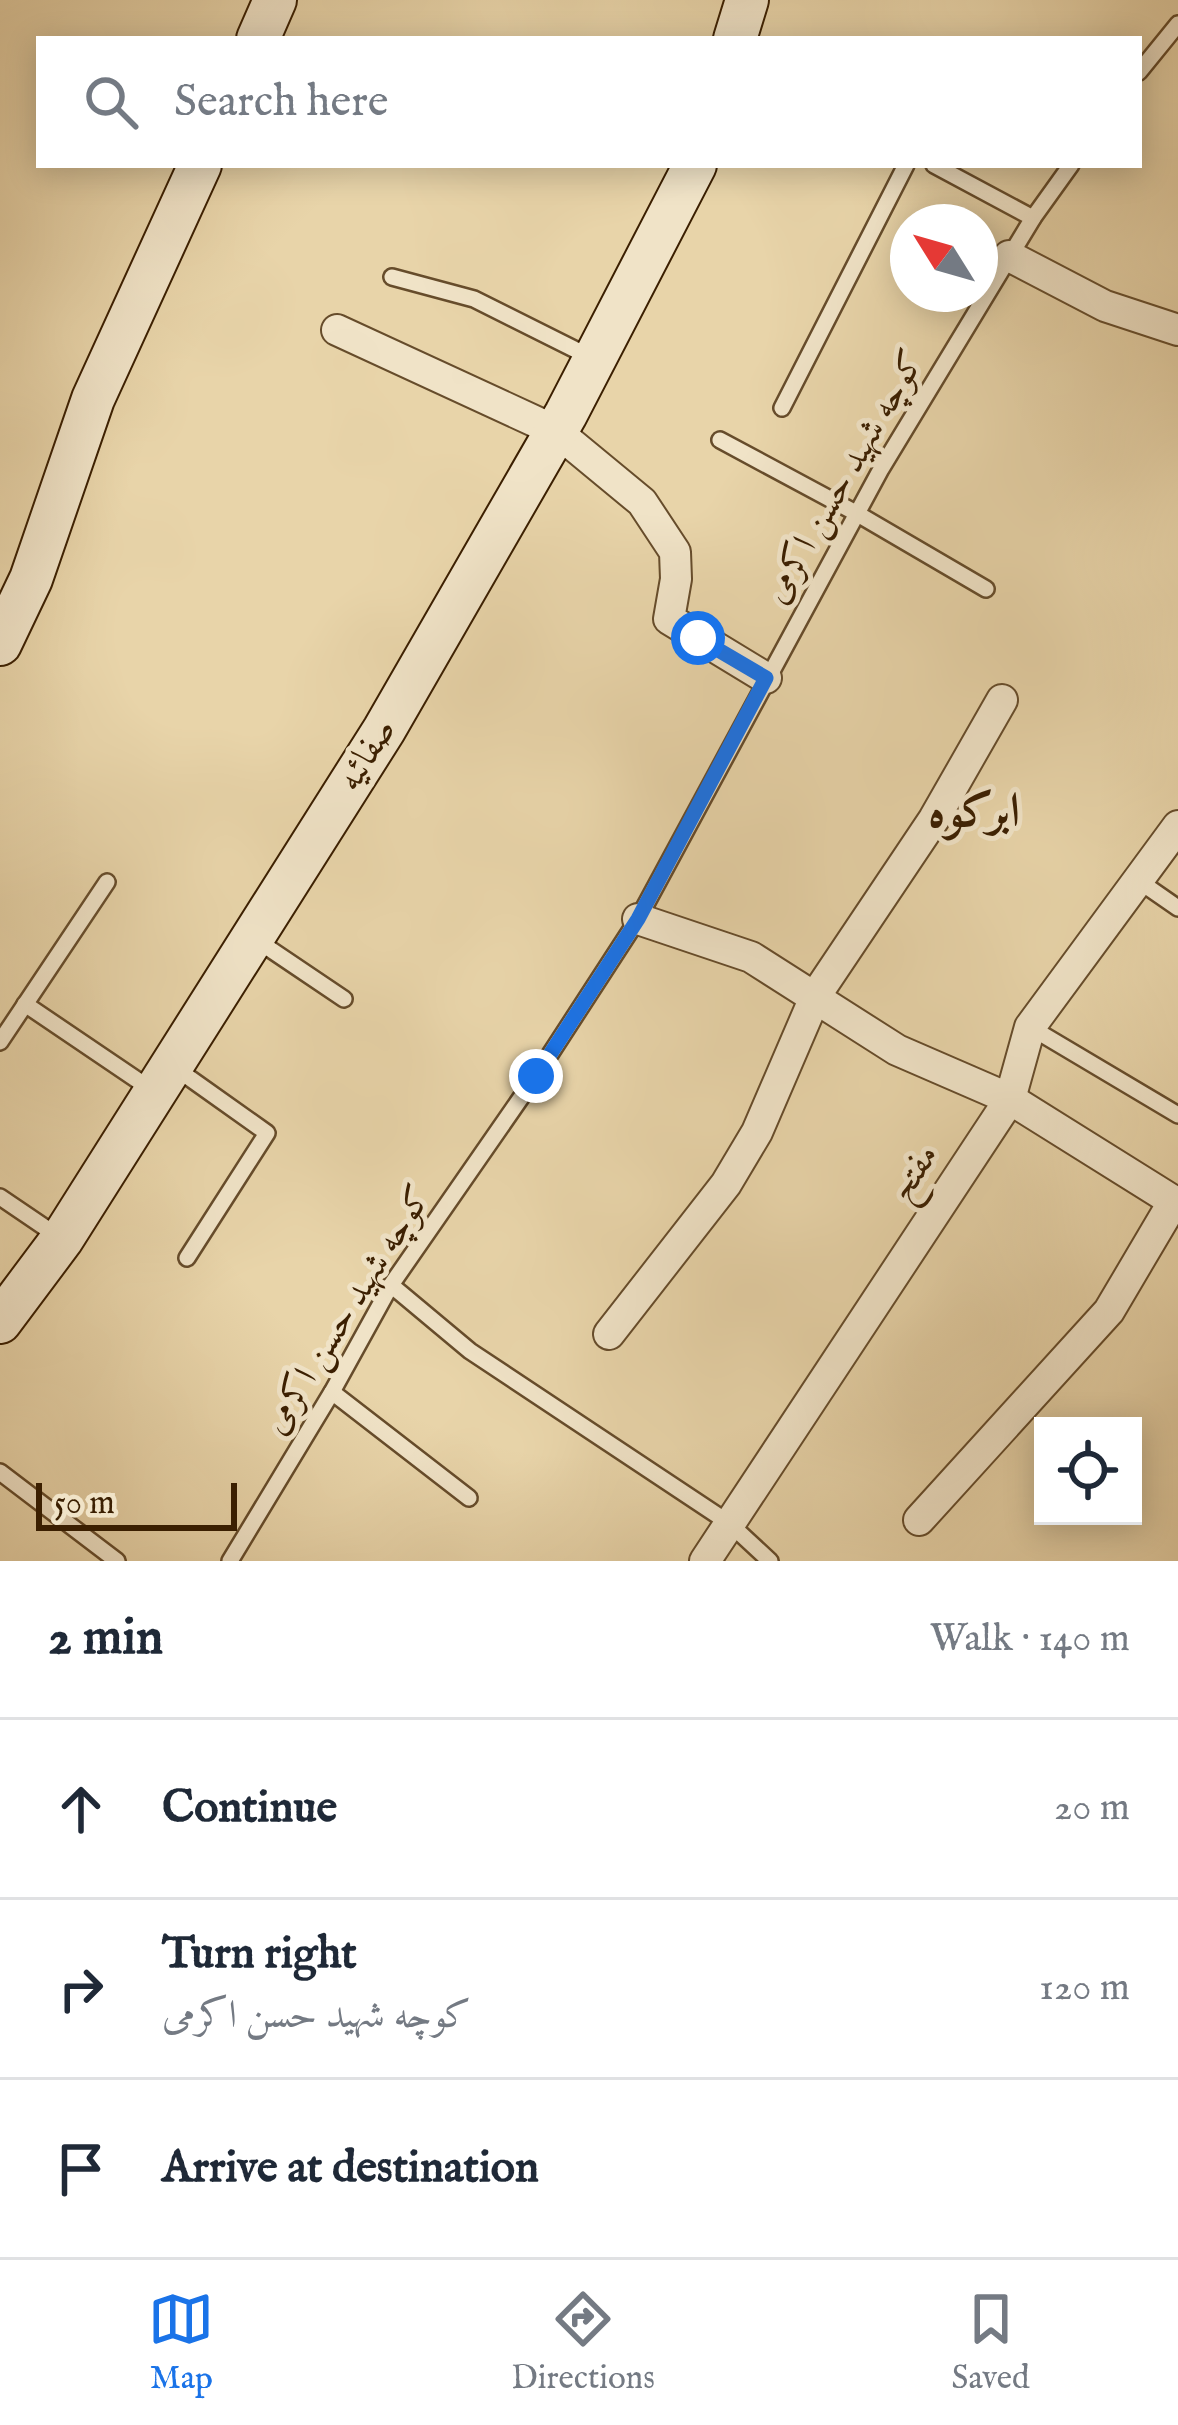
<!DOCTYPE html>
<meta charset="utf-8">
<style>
:root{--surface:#fff;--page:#f6f6f7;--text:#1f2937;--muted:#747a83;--line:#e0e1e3;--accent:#1a73e8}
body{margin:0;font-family:"IM FELL English",Amiri,serif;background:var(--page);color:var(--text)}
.controls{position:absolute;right:36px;bottom:36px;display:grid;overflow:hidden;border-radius:0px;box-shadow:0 6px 30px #0003}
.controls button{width:108px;height:108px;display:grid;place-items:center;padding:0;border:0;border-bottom:3px solid var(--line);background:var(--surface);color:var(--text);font:60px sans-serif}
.compass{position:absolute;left:890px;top:204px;width:108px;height:108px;border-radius:50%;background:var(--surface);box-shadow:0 6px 30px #0003;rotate:307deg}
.scale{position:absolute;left:36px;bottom:30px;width:201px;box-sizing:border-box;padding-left:12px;border:6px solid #3b1f01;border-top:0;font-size:33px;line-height:42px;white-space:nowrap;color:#3b1f01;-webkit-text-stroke:9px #f0e3c7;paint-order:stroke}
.stop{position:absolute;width:36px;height:36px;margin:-27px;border:9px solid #1a73e8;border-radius:50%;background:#fff}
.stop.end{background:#1a73e8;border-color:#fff;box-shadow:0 3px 12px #0008}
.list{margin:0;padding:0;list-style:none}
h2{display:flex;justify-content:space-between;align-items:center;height:156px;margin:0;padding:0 48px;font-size:51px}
h2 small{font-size:39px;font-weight:400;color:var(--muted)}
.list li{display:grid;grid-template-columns:78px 1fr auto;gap:36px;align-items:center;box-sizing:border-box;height:180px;padding:0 48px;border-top:3px solid var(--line)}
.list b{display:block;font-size:45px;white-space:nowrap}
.list p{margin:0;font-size:39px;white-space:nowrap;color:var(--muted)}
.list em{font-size:39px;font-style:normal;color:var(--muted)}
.icon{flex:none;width:66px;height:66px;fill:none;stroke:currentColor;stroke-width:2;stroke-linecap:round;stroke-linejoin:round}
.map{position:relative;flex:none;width:1178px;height:1561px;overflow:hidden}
.search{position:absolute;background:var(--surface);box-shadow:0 6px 30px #0003;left:36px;right:36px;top:36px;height:132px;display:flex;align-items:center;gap:30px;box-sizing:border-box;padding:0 42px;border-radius:0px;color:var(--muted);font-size:45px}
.sheet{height:696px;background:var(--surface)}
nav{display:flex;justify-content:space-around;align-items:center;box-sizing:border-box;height:168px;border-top:3px solid var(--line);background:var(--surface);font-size:33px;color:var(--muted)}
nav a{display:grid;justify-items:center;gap:6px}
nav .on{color:var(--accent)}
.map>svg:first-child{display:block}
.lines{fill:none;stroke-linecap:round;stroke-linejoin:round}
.lane-casing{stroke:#664c2b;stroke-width:20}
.street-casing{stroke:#664c2b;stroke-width:34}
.secondary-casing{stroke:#3b1f01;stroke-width:46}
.lane{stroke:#f0e3c7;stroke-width:15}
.street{stroke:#f0e3c7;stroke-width:30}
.secondary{stroke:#f0e3c7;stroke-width:42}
.route{stroke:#1a73e8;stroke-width:15}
.labels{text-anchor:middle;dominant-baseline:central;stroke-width:10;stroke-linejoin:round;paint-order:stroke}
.street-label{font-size:36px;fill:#3b1f01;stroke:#f0e3c7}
.district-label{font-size:48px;font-weight:bold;fill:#3b1f01;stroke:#f0e3c7}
</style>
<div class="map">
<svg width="1178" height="1561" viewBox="0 0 1178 1561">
<rect width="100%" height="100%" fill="#e8d4a9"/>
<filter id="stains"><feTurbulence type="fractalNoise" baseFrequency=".00167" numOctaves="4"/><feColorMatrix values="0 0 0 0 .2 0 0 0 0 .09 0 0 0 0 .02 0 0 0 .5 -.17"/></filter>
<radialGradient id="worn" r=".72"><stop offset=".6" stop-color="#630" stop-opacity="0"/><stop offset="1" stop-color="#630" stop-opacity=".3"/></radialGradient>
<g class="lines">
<defs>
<g id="lane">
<path d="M 1139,72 L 1178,24"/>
<path d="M 934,165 L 1033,218"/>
<path d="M 392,277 L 474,299 L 594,359"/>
<path d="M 782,408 L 906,165"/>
<path d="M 720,440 L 856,513 L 986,589"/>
<path d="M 1139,881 L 1178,908"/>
<path d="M 255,939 L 344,999"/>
<path d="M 25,1004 L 152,1090"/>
<path d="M 1030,1027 L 1178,1115"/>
<path d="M 0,1042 L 107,882"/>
<path d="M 174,1067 L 267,1133 L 187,1258"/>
<path d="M 0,1197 L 59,1237"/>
<path d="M 391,1285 L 470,1351 L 729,1523 L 770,1561"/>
<path d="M 332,1392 L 469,1498"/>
<path d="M 0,1472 L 117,1561"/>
<path d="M 230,1561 L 332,1392 L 391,1285 L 536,1076 L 638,919 L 881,469 L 1033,218 L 1071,165"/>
</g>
<g id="street">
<path d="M 1009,256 L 1105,306 L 1178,330"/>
<path d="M 337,330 L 556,431 L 642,502 L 675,552 L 676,579 L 669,619 L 766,678"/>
<path d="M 638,919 L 751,957 L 897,1050 L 1010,1099 L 1178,1204"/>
<path d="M 609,1334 L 726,1184 L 757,1132 L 816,995 L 934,819 L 1002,700"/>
<path d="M 919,1520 L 1109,1311 L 1174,1201"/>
<path d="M 705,1561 L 1010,1099 L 1030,1027 L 1178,826"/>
</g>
<g id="secondary">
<path d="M 258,39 L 275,0"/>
<path d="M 735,39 L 747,0"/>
<path d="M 0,644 L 31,579 L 93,399 L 200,165"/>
<path d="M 0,1322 L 62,1239 L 384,730 L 566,414 L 695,165"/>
</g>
</defs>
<use href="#lane" class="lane-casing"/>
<use href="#street" class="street-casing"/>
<use href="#secondary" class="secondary-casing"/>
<use href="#lane" class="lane"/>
<use href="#street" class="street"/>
<use href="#secondary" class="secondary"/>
</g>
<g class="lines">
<path class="route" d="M 536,1076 L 638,919 L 766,678 L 698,638"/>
</g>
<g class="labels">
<g class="street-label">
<text transform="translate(845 477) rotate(-60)">کوچه شهید حسن اکرمی</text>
<text transform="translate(367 755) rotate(-58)">صفائیه</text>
<text transform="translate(914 1173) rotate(-57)">مفتح</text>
<text transform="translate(348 1310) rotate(-58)">کوچه شهید حسن اکرمی</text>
</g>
<g class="district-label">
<text x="974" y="813">ابرکوه</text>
</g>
</g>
<rect width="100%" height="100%" filter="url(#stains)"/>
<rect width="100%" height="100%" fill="url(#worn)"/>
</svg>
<div class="controls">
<button><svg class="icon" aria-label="locate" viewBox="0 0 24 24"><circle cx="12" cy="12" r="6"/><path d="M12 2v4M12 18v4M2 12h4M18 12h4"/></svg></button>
</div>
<svg class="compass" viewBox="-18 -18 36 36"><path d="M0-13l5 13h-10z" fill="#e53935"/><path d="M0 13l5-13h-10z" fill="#747a83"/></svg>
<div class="scale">50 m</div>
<div class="stop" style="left:698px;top:638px"></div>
<div class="stop end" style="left:536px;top:1076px"></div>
<div class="search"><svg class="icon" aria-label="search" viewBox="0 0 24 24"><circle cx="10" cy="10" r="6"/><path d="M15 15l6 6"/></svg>Search here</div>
</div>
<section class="sheet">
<h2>2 min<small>Walk · 140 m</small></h2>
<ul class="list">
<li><svg class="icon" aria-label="ahead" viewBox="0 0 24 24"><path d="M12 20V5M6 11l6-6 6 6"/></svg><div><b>Continue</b></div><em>20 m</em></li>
<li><svg class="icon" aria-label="right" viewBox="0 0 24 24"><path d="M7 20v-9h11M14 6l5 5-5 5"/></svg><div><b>Turn right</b><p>کوچه شهید حسن اکرمی</p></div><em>120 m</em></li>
<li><svg class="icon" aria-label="arrive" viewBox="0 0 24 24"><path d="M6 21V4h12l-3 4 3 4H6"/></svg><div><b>Arrive at destination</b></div></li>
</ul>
</section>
<nav>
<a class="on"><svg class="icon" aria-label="map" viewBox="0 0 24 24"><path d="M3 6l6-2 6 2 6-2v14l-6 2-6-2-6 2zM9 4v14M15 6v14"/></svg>Map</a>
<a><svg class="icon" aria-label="directions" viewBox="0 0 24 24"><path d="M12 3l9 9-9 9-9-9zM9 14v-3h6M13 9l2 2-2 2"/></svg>Directions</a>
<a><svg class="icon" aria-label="saved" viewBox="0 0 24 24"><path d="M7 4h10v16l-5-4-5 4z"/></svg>Saved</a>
</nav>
